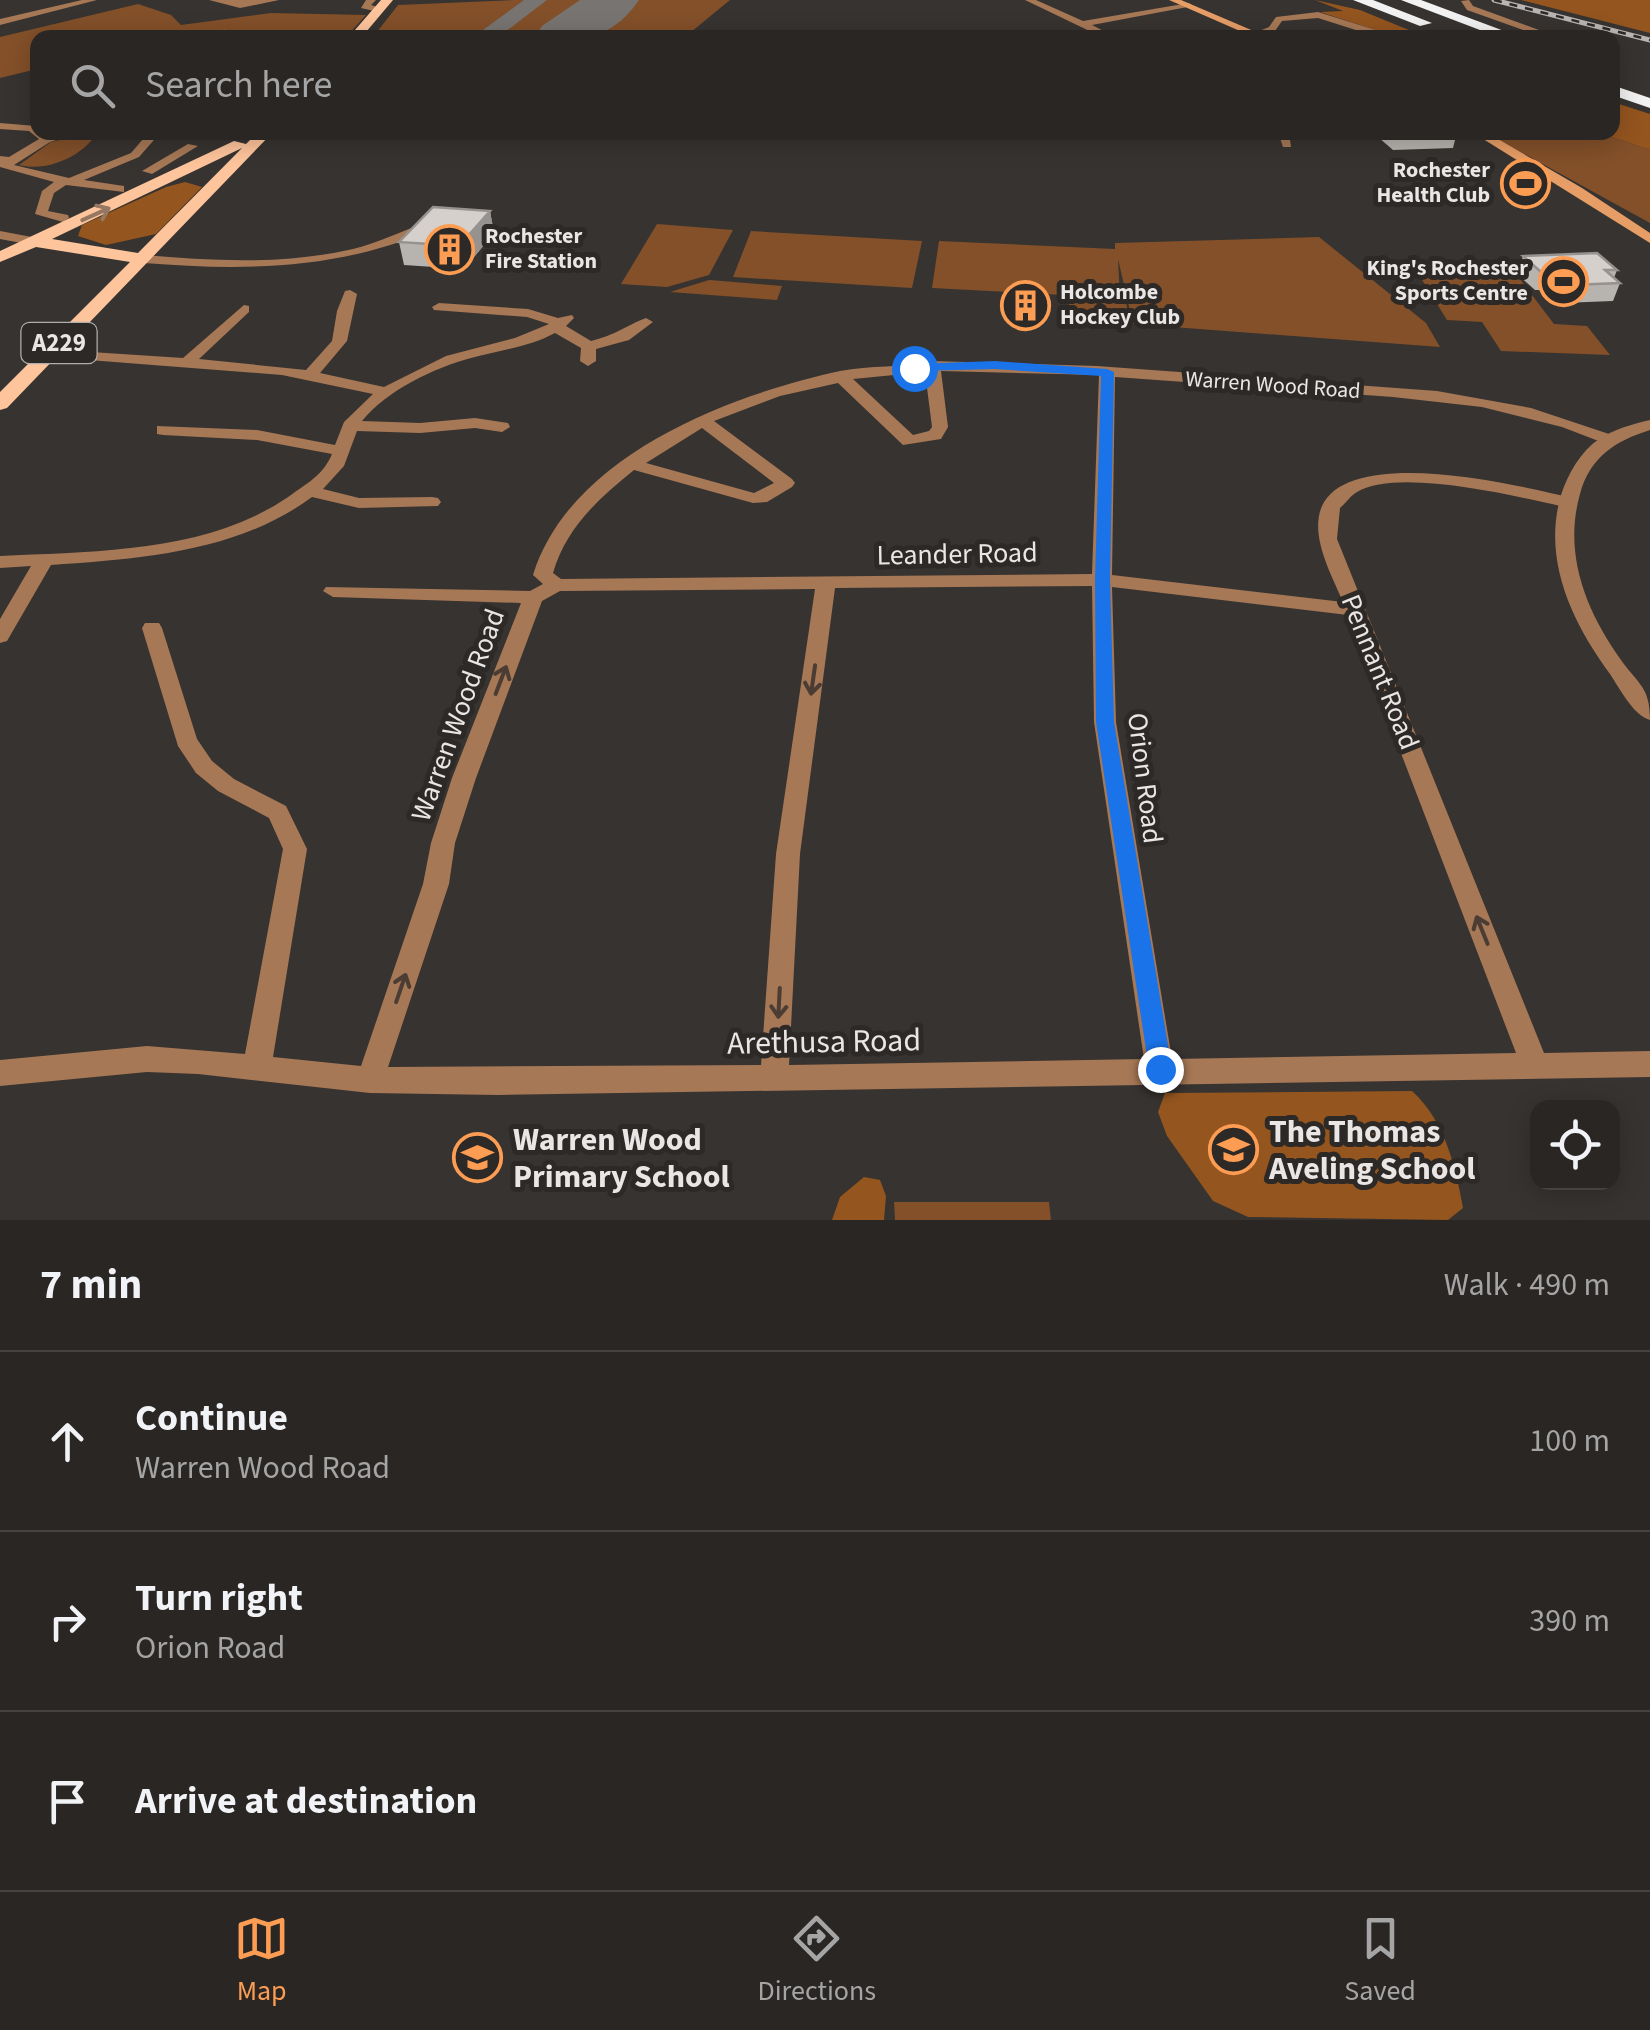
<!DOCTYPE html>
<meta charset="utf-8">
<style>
:root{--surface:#292624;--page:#312e2c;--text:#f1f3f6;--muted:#a5a5a6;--line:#454341;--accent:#fc9d53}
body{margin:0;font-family:"Source Sans 3",sans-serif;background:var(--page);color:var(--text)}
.controls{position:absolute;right:30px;bottom:30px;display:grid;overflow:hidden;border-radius:20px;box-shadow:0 5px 25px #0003}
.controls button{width:90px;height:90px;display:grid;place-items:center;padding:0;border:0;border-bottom:2px solid var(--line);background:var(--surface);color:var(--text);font:50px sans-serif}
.stop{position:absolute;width:30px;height:30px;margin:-22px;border:8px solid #1a73e8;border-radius:50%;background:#fff}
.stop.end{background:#1a73e8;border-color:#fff;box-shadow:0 2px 10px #0008}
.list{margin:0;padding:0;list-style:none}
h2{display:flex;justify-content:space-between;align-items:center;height:130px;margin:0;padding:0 40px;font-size:42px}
h2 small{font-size:32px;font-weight:400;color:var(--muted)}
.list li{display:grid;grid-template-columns:65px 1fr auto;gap:30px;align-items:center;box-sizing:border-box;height:180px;padding:0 40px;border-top:2px solid var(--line)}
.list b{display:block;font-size:38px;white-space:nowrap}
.list p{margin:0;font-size:32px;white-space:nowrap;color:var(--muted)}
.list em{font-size:32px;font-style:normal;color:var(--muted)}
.icon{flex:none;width:55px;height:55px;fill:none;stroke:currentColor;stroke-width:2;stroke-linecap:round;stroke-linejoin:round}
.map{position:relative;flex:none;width:1650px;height:1220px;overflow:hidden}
.search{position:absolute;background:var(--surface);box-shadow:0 5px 25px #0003;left:30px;right:30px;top:30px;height:110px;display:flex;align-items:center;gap:25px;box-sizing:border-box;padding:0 35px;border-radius:20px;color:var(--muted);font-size:38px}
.sheet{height:670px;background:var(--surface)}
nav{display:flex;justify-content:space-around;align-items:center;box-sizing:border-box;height:140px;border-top:2px solid var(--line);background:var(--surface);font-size:28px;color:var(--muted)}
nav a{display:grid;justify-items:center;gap:5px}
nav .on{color:var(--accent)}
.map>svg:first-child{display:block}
.green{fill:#835029}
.forest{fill:#94551f}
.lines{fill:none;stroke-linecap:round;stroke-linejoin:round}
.taxiway{fill:#787472;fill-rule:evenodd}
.runway{fill:#787472;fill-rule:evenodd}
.minor{fill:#a67856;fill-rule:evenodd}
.tertiary{fill:#a67856;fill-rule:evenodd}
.secondary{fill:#e79d66;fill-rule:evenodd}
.primary{fill:#fec59c;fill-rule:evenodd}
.motorway{fill:#f2f2f2;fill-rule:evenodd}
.rail-casing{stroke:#b8b5b3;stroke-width:5}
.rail{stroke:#2d2927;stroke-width:2.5;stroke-dasharray:8;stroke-linecap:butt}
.wall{fill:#b7b3af}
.shaded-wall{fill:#95928f}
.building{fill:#d5d0cc;stroke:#95928f;stroke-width:2.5}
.oneway{stroke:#967762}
.oneway2{stroke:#4b3d33}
.route{fill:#1a73e8}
.labels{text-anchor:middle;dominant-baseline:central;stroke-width:10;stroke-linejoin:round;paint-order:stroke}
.far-poi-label{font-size:22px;font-weight:bold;fill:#e9e6e5;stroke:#2d2927;text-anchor:end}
.far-street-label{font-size:22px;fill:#e9e6e5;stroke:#2d2927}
.shield{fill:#2d2927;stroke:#b1adac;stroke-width:2.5}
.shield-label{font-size:25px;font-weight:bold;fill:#e9e6e5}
.street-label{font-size:28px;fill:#e9e6e5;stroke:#2d2927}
.near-street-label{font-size:32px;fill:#e9e6e5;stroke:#2d2927}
.near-poi-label{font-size:32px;font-weight:bold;fill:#e9e6e5;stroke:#2d2927;text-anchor:start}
</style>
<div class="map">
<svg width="1650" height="1220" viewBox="0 0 1650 1220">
<rect width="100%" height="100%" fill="#373330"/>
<g class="green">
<path d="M 514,0 L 730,0 L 685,37 L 373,37 L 398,5 Z"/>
<path d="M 138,4 L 171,15 L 181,25 L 271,13 L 366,15 L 346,37 L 38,38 L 37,69 L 0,78 L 0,37 Z"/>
<path d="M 91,133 L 95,136 C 80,157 47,172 19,165 L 51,142 Z"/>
<path d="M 1486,133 L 1600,133 L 1650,150 L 1650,223 Z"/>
<path d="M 657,224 L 733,230 L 709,275 L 667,287 L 621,284 Z"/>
<path d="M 751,231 L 922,241 L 912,288 L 733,277 Z"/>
<path d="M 1319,237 L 1426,323 L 1440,347 L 1133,324 L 1118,259 L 1120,298 L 932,288 L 939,241 L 1115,249 L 1115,243 Z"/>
<path d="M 1414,267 L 1513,270 L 1554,324 L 1587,326 L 1610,355 L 1501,351 L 1482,322 L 1447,320 Z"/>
<path d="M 709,280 L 710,280 L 782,286 L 777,300 L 670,292 Z"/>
<path d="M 1069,298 L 1126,302 L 1129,318 L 1069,315 Z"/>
<path d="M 894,1202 L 1049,1202 L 1051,1220 L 895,1220 Z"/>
</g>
<g class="forest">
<path d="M 1315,0 L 1360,10 L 1426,37 L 1397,37 L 1320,12 L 1343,11 Z"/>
<path d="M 1521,0 L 1650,0 L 1650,33 Z"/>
<path d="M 1616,103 L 1650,114 L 1650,150 L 1600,133 L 1612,132 L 1613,105 Z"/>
<path d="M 185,182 L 202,187 L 156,234 L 106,245 L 78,236 L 82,225 L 166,187 Z"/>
<path d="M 1412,1091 C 1445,1121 1455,1165 1463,1208 L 1448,1220 L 1248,1217 L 1213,1201 L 1167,1136 L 1158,1112 L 1165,1093 Z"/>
<path d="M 864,1177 L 880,1180 L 886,1196 L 884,1220 L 832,1220 L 840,1197 Z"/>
</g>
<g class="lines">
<path class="taxiway" d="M 524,0 L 547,0 L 497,38 L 472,38 Z"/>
<path class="runway" d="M 580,0 L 639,0 C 609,43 581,38 534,38 L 542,26 Z"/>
<g class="minor">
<path d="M 82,0 L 97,0 L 0,25 L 0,19 Z"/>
<path d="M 209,0 L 279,0 L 240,8 Z"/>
<path d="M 366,0 L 376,0 L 371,5 L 384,9 L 379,12 L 361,8 Z"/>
<path d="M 1025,0 L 1036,0 L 1083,21 L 1189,3 L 1193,6 L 1092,25 L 1117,38 L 1104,38 Z"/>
<path d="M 1469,0 L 1473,6 L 1561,38 L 1546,38 L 1467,10 L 1461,1 Z"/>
<path d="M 1318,12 L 1395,36 L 1396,38 L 1381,38 L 1318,18 L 1282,21 L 1275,31 L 1257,37 L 1252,34 L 1269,27 L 1276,17 Z"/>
<path d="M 0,123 L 36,126 L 38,132 L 48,135 L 81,132 L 50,142 L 14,165 L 69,178 L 131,153 L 149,132 L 161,132 L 139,157 L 84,180 L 124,186 L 124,192 L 66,185 L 54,193 L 48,211 L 68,215 L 69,218 L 63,222 L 35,214 L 42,191 L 54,182 L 0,167 L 0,156 L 9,157 L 39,139 L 29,131 L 0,129 Z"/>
<path d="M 1278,132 L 1289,132 L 1291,147 L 1283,147 Z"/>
<path d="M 188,144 L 198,146 L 152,174 L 142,171 Z"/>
<path d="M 426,223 L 431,224 L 431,230 C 337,270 244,271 144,263 L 137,259 L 144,255 C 214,261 284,265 353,249 C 378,243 401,231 426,223 Z"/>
<path d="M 0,231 L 37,238 L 39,241 L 32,245 L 0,239 Z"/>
<path d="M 350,290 L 357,294 L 347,341 L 320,373 L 384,387 L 446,356 L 515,338 L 549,324 L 527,317 L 434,310 L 432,307 L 439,303 L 528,309 L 558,318 L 572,315 L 574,318 L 566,326 L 591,341 C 616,335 625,326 646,318 L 653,322 L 629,340 L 596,349 L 596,361 L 588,366 L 580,361 L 581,348 L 555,333 C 529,347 500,350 471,358 C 434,368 387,390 362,421 L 420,423 L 475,418 L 508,423 L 510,427 L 502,432 L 475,428 L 420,433 L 357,431 L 344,466 L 323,489 L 359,498 L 432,497 L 438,498 L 441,502 L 438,506 L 359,508 L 312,497 C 238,552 140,559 51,565 L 7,641 L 0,643 L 0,619 L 31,566 L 0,568 L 0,556 C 98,551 213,553 295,492 C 311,481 324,473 332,454 L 257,440 L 163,435 L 157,434 L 157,426 L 257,430 L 335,445 L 344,422 L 373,394 L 282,375 L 50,357 L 42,352 L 45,349 L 183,358 L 244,305 L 249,306 L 249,312 L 199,359 L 306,370 L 332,341 L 337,311 L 345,291 Z"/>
<path d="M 932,361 L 1097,366 L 1437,391 L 1531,408 L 1615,436 L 1615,444 L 1609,445 L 1562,427 L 1482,407 L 1393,397 L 1115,377 L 1112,575 L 1343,602 C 1332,575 1309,536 1322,506 C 1351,444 1521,486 1572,498 L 1575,502 L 1566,507 C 1518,497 1399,467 1357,492 C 1351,495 1345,504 1340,508 L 1337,539 L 1544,1053 L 1650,1051 L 1650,1077 L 498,1095 L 370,1093 L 198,1074 L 147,1072 L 0,1086 L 0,1060 L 147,1046 L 245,1054 L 283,849 L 269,818 L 218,791 L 196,773 L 178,746 L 142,628 L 145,623 L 159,623 L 162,628 L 197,739 L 212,761 L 234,779 L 286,806 L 307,849 L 273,1057 L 361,1066 L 423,884 L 431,843 L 452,778 L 521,603 L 333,597 L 323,591 L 326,587 L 530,591 L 543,584 L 533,575 C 570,455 730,395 840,371 C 870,365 902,368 932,361 ZM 941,371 L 1099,375 L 1092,574 L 561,579 L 553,573 C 566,528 598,499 634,470 L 753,503 L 767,502 L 792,487 L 795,483 L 792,479 L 714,421 L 780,396 L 838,383 L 903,445 L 941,439 L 948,427 ZM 925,372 L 932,427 L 929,431 L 913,435 L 853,379 ZM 702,428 L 774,483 L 754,493 L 646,463 ZM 1092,586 L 1094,722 L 1144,1059 L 789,1065 L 800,854 L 835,588 ZM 1112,587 L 1348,615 L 1516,1053 L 1172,1059 L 1116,722 ZM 815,589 L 776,854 L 761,1065 L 388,1067 L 449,884 L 455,843 L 476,778 L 542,601 L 560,591 Z"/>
</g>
<path class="tertiary" d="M 1650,420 L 1650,430 C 1615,441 1590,457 1580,494 C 1563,554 1586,611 1621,660 C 1639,685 1650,687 1650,720 C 1633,715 1620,689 1610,674 C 1572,622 1542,560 1561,495 C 1568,474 1580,452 1599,439 C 1614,429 1633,424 1650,420 Z"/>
<g class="secondary">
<path d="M 1169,0 L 1181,0 L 1270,38 L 1256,38 Z"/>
<path d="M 1472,132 L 1486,132 L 1582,188 L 1650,233 L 1650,243 Z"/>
</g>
<g class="primary">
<path d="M 381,0 L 393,0 L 361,38 L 348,38 Z"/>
<path d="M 258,132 L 273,132 L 7,408 L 0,410 L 0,392 L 130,262 L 36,247 L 0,262 L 0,251 L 234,141 L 246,144 ZM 242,148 L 138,253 L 52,239 Z"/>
</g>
<g class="motorway">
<path d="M 1353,0 L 1373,0 L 1432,23 L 1420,26 Z"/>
<path d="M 1401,0 L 1421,0 L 1523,38 L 1501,38 Z"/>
<path d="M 1612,85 L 1650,98 L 1650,108 L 1612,95 Z"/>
</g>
<defs>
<path id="rail" d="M 1494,0 L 1650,40"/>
</defs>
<use href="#rail" class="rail-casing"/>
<use href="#rail" class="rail"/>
</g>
<g class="wall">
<path d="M 1380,132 L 1457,132 L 1453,148 L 1393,150 L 1378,137 Z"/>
<path d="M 490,211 L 494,233 L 464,269 L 404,265 L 399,242 Z"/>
<path d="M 1523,256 L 1617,270 L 1614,278 L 1620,283 L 1613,301 L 1562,303 L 1547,290 L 1535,290 L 1517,274 Z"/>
</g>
<path class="shaded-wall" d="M 490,211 L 494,233 L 464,269 L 459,246 Z"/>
<g class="building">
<path d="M 224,31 L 282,38 L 207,38 Z"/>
<path d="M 433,207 L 490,211 L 459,246 L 399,242 Z"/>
<path d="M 1597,253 L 1617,270 L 1605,270 L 1620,283 L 1569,285 L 1554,272 L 1541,272 L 1523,256 Z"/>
</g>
<defs><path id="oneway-shaft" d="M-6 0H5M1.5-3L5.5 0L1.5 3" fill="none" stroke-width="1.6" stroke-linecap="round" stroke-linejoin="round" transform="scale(2.5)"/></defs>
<use class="oneway" href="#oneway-shaft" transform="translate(96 214) rotate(-24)"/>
<g class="oneway2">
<use href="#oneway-shaft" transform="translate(501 680) rotate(-69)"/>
<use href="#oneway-shaft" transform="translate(813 680) rotate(98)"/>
<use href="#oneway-shaft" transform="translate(1482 930) rotate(-112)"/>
<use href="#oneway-shaft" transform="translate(401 988) rotate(-71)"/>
<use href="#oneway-shaft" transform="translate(779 1003) rotate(93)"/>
</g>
<path class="route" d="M 995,361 L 1107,369 L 1114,372 L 1110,580 L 1114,722 L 1172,1069 L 1169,1076 L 1160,1079 L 1152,1076 L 1149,1069 L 1096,722 L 1095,580 L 1101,376 L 995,369 L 914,371 L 907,368 L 914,364 Z"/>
<defs>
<symbol id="stadium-ring" viewBox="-11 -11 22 22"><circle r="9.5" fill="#2d2927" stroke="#fc9d53" stroke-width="1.5"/><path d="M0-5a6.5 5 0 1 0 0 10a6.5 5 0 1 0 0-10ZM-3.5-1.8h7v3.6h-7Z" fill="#fc9d53"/></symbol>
<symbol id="building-ring" viewBox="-11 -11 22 22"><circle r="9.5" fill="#2d2927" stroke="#fc9d53" stroke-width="1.5"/><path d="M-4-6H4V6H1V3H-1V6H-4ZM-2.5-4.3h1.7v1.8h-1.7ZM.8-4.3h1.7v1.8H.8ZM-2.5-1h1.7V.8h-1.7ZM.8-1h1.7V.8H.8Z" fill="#fc9d53"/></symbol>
<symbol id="school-ring" viewBox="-11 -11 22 22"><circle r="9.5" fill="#2d2927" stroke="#fc9d53" stroke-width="1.5"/><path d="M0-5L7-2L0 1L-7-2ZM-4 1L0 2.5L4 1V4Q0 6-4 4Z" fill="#fc9d53"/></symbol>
</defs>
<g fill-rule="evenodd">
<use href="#stadium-ring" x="1498" y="156" width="55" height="55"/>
<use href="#building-ring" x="422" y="222" width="55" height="55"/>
<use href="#stadium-ring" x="1536" y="254" width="55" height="55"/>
<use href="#building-ring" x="998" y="278" width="55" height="55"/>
<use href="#school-ring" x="1206" y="1122" width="55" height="55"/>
<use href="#school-ring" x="450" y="1130" width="55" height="55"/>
</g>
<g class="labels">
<g class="far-poi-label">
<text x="1490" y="170">Rochester<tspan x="1490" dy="25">Health Club</tspan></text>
<text x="485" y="236" text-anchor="start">Rochester<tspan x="485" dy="25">Fire Station</tspan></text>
<text x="1528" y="268">King's Rochester<tspan x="1528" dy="25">Sports Centre</tspan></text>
<text x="1060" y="292" text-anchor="start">Holcombe<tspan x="1060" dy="25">Hockey Club</tspan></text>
</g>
<g class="far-street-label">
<text transform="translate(1273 385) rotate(4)">Warren Wood Road</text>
</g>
<rect class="shield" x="21.5" y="323" width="75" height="40" rx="8"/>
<g class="shield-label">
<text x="59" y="343">A229</text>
</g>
<g class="street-label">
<text transform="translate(957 554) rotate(-1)">Leander Road</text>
<text transform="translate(1380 672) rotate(68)">Pennant Road</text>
<text transform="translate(458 715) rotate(-70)">Warren Wood Road</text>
<text transform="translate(1145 778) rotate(83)">Orion Road</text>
</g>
<g class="near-street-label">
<text transform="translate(824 1042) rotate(-1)">Arethusa Road</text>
</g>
<g class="near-poi-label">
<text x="1269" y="1132">The Thomas<tspan x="1269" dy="37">Aveling School</tspan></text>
<text x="513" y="1140">Warren Wood<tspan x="513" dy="37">Primary School</tspan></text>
</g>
</g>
</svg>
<div class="controls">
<button><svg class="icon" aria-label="locate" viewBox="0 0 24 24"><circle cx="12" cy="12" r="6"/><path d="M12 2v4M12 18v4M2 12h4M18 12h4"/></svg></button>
</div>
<div class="stop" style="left:914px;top:368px"></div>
<div class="stop end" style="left:1160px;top:1069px"></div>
<div class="search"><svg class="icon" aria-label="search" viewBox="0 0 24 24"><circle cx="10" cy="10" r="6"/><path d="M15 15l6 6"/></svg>Search here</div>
</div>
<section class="sheet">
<h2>7 min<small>Walk · 490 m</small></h2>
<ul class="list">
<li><svg class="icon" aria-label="ahead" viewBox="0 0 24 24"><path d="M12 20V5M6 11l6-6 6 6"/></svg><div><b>Continue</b><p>Warren Wood Road</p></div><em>100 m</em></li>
<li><svg class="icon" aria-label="right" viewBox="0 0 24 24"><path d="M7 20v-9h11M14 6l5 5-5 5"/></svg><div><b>Turn right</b><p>Orion Road</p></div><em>390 m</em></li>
<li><svg class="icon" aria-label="arrive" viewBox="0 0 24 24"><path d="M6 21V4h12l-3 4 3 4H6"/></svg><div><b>Arrive at destination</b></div></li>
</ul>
</section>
<nav>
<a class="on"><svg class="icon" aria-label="map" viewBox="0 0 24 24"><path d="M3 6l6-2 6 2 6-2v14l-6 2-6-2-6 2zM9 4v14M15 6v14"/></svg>Map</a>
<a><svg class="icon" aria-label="directions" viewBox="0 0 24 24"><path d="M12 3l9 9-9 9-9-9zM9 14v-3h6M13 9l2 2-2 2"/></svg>Directions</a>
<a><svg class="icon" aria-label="saved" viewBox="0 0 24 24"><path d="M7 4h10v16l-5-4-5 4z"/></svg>Saved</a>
</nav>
